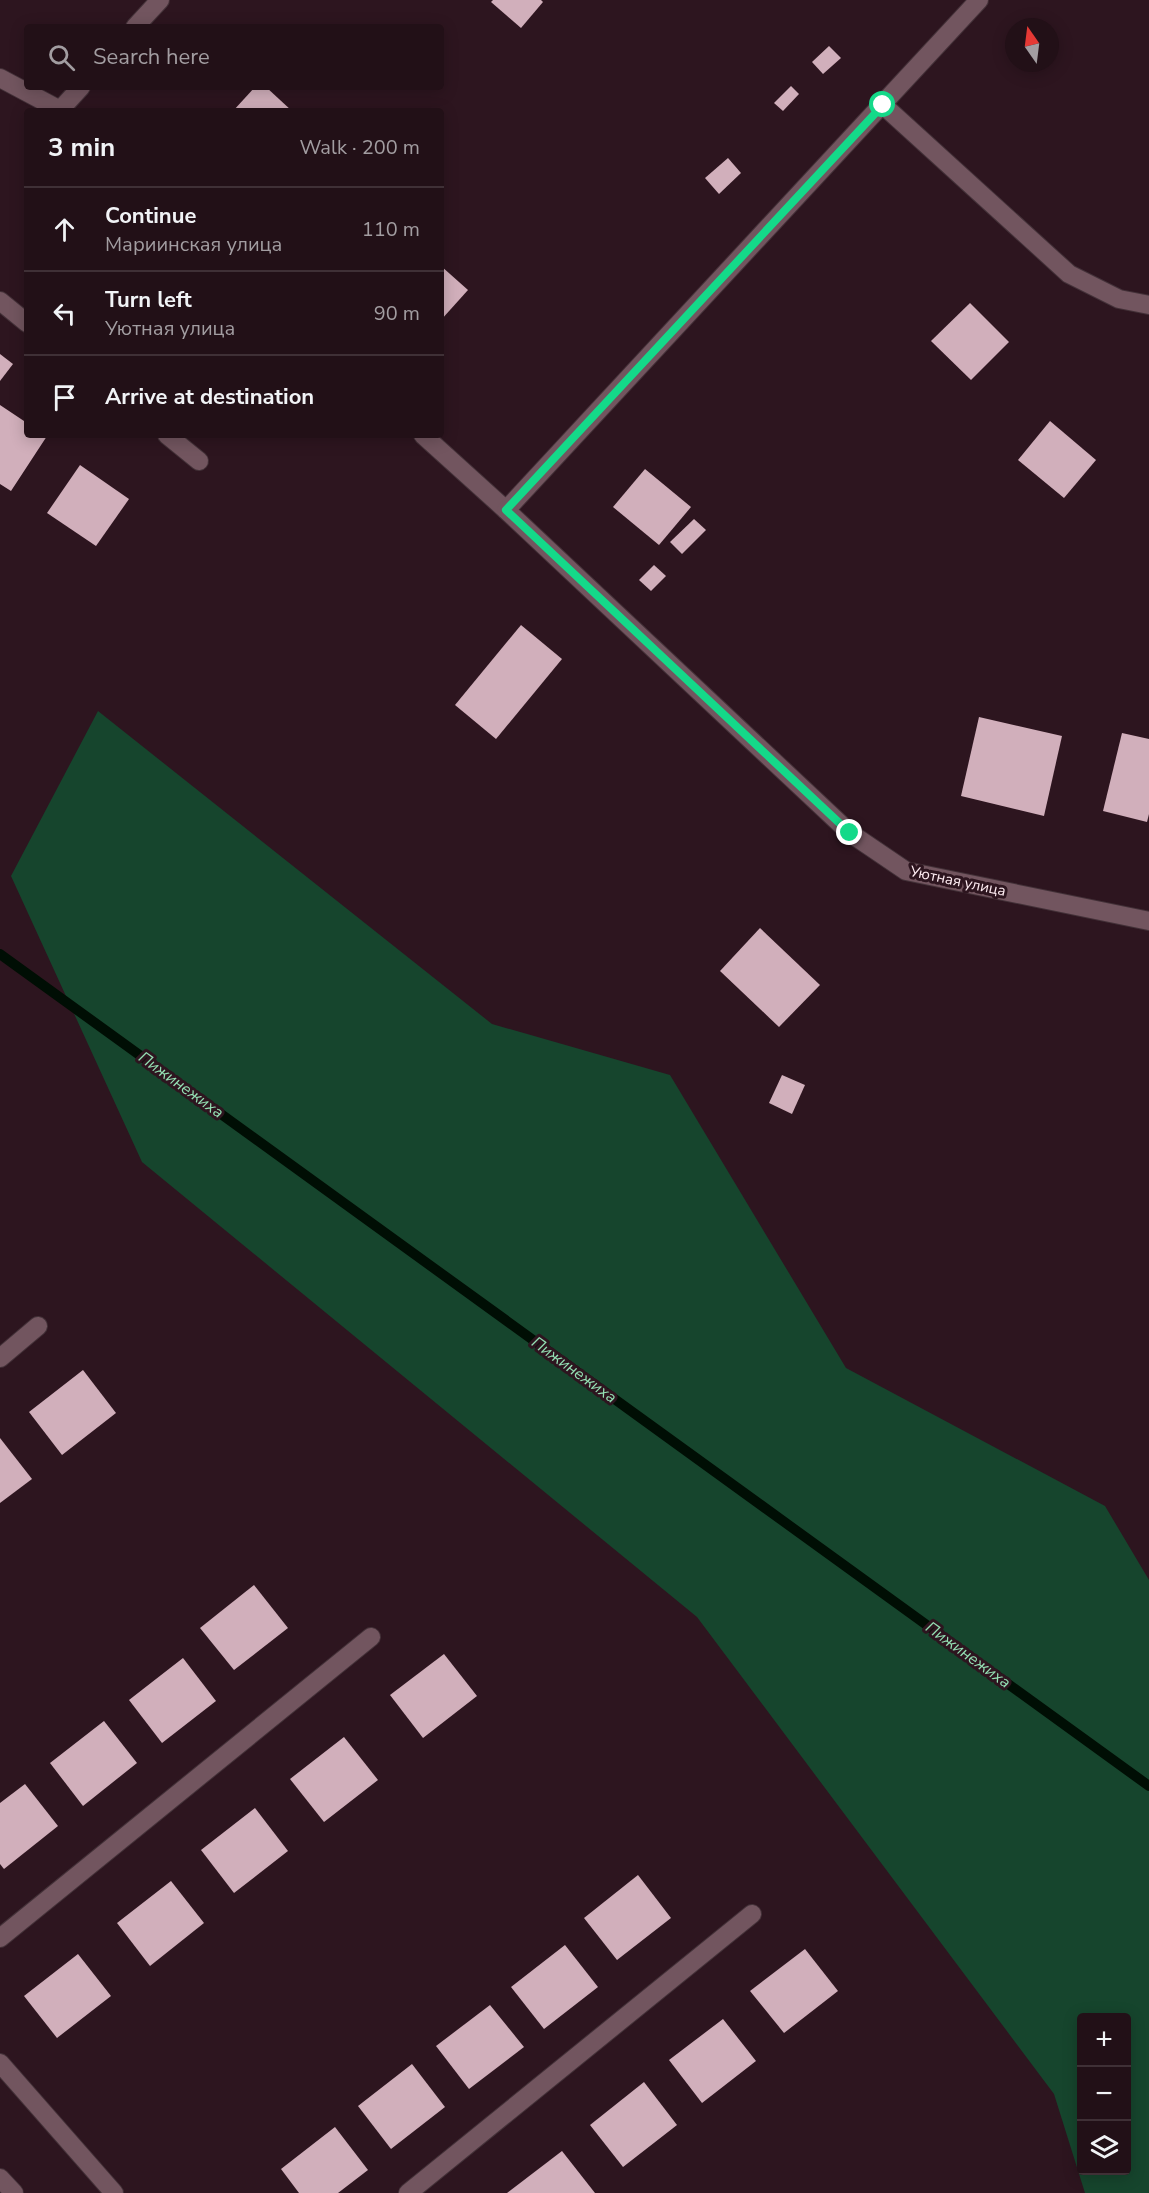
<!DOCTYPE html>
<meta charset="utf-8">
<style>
:root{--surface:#221017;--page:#2a1920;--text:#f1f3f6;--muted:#a29da1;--line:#3f3036}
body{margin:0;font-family:"Nunito Sans",sans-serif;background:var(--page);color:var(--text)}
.controls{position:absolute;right:18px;bottom:18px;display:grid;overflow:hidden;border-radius:6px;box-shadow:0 3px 15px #0003}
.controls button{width:54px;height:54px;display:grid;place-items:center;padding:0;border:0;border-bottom:2px solid var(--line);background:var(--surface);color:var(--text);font:30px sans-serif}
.compass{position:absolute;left:1005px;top:18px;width:54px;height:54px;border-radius:50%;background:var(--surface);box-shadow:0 3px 15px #0003;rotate:346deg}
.stop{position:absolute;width:18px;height:18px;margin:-14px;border:4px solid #14d989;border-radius:50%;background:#fff}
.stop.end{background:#14d989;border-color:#fff;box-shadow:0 2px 6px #0008}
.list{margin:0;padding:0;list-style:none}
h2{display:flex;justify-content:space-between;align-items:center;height:78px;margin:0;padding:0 24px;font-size:26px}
h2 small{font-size:20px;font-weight:400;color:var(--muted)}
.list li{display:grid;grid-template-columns:39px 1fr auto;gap:18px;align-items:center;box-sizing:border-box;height:84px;padding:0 24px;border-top:2px solid var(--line)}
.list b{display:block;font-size:22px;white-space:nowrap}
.list p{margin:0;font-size:20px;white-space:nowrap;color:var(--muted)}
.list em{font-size:20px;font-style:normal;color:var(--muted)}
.icon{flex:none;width:33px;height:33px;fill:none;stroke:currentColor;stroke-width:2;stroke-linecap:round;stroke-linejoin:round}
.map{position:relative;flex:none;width:1149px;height:2193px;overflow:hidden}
.search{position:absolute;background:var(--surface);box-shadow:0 3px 15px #0003;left:24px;top:24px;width:420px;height:66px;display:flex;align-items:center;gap:15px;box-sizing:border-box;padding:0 21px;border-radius:6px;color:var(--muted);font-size:22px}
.panel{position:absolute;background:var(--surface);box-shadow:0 3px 15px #0003;left:24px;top:108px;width:420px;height:330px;border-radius:6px}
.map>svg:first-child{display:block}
.green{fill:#16452d;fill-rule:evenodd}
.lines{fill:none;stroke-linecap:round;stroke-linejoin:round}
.stream{stroke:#000e04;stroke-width:10}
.building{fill:#d1afbb}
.minor-casing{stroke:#433138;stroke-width:20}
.tertiary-casing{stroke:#433138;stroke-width:20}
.minor{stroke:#72555f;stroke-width:18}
.tertiary{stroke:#72555f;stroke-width:18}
.route{stroke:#14d989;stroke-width:8}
.labels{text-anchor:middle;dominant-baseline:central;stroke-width:6;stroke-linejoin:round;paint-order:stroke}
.street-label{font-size:15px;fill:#feecf2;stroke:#2d151f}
.water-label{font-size:16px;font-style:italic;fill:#95e2b5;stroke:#2d151f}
</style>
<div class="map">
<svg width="1149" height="2193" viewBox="0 0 1149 2193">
<rect width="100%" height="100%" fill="#2d151f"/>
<path class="green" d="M 98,711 L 492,1024 L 670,1075 L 846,1368 L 1105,1506 L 1149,1580 L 1149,2193 L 1085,2193 L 1054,2094 L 697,1617 L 142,1162 L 11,876 ZM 1082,2018 L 1126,2018 L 1126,2170 L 1082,2170 Z"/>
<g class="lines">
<path class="stream" d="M 0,954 L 1149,1786"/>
</g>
<g class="building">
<path d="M 493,0 L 541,0 L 543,2 L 521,28 L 491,2 Z"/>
<path d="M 829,46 L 841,58 L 823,74 L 812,62 Z"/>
<path d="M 791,86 L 799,94 L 783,111 L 774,103 Z"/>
<path d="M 255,87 L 266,87 L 292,111 L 233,111 Z"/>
<path d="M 728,158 L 741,173 L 719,194 L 705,178 Z"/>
<path d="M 441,266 L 468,290 L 441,320 Z"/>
<path d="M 970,303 L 1009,342 L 971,380 L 931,341 Z"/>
<path d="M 0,354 L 13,364 L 0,381 Z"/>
<path d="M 0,405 L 27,423 L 27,435 L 47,436 L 11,491 L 0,484 Z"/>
<path d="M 1050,421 L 1096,460 L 1064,498 L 1018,460 Z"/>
<path d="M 80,465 L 129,499 L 96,546 L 47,513 Z"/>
<path d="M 645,469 L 691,507 L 659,545 L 613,507 Z"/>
<path d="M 694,519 L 706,530 L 682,554 L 670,542 Z"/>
<path d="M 654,565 L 666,576 L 651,591 L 639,580 Z"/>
<path d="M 521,625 L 562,659 L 496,739 L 455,705 Z"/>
<path d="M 979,717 L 1062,736 L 1044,816 L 961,796 Z"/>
<path d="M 1122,733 L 1149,739 L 1149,814 L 1147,822 L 1103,811 Z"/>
<path d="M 760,928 L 820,985 L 779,1027 L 720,971 Z"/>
<path d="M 782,1075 L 805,1085 L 792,1114 L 769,1103 Z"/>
<path d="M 83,1370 L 116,1413 L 62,1455 L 29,1412 Z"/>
<path d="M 0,1438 L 32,1479 L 0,1503 Z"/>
<path d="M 254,1585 L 288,1628 L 234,1670 L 200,1628 Z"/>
<path d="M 444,1654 L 477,1696 L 423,1738 L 390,1695 Z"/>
<path d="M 183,1658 L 216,1701 L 162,1743 L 129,1700 Z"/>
<path d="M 104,1721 L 137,1763 L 83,1806 L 50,1763 Z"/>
<path d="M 344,1737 L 378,1780 L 324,1822 L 290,1779 Z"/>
<path d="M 25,1784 L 58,1826 L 4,1869 L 0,1864 L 0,1803 Z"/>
<path d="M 255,1808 L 288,1851 L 234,1893 L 201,1850 Z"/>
<path d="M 638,1875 L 671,1918 L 617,1960 L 584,1918 Z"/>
<path d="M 171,1881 L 204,1923 L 150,1966 L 117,1923 Z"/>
<path d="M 565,1945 L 598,1987 L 544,2029 L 511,1987 Z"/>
<path d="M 805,1949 L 838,1991 L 784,2033 L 750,1991 Z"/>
<path d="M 78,1954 L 111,1996 L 57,2038 L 24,1996 Z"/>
<path d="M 490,2005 L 524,2047 L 469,2089 L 436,2046 Z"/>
<path d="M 723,2019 L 756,2061 L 702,2103 L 669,2060 Z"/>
<path d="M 412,2064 L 445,2107 L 391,2149 L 358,2106 Z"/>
<path d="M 644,2082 L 677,2125 L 623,2167 L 590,2125 Z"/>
<path d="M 335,2127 L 368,2170 L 338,2193 L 299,2193 L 281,2169 Z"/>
<path d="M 562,2151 L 595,2193 L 507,2193 Z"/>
</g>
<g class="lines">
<defs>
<g id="minor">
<path d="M 135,27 L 160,0"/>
<path d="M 0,78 L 62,111"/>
<path d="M 883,105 L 1069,274 L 1119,299 L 1149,305"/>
<path d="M 60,110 L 81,87"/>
<path d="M 0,301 L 27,323"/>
<path d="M 167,435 L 199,461"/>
<path d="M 423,435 L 506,510 L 850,833 L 906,871 L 1149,921"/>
<path d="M 506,510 L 979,0"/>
<path d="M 0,1358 L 38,1326"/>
<path d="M 0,1938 L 371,1637"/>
<path d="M 0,2063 L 114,2193"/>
<path d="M 408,2193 L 752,1914"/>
</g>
<path id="tertiary" d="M 0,2178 L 14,2193"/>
</defs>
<use href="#minor" class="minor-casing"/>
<use href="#tertiary" class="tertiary-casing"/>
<use href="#minor" class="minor"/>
<use href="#tertiary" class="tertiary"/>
</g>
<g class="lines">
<path class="route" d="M 850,833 L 506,510 L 883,105"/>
</g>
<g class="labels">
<g class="street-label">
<text transform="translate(958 881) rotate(12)">Уютная улица</text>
</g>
<g class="water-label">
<text transform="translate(181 1085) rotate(36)">Пижинежиха</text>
<text transform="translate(574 1370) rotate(36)">Пижинежиха</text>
<text transform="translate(968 1655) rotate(36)">Пижинежиха</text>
</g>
</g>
</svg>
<div class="controls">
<button>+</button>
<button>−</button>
<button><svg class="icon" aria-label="layers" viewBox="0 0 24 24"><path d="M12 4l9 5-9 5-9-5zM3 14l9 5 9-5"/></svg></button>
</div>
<svg class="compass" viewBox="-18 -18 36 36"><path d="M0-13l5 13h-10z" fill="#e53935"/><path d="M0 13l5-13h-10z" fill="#a29da1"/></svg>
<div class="stop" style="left:883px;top:105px"></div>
<div class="stop end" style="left:850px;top:833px"></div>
<div class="search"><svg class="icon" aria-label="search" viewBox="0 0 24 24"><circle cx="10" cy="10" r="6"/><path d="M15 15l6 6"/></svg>Search here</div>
<section class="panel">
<h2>3 min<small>Walk · 200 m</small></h2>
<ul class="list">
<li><svg class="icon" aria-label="ahead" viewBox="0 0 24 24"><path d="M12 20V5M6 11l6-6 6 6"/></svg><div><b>Continue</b><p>Мариинская улица</p></div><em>110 m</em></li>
<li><svg class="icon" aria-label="left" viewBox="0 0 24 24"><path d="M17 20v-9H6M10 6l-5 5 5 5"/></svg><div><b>Turn left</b><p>Уютная улица</p></div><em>90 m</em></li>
<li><svg class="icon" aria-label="arrive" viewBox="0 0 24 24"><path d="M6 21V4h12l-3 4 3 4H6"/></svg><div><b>Arrive at destination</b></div></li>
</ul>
</section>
</div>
